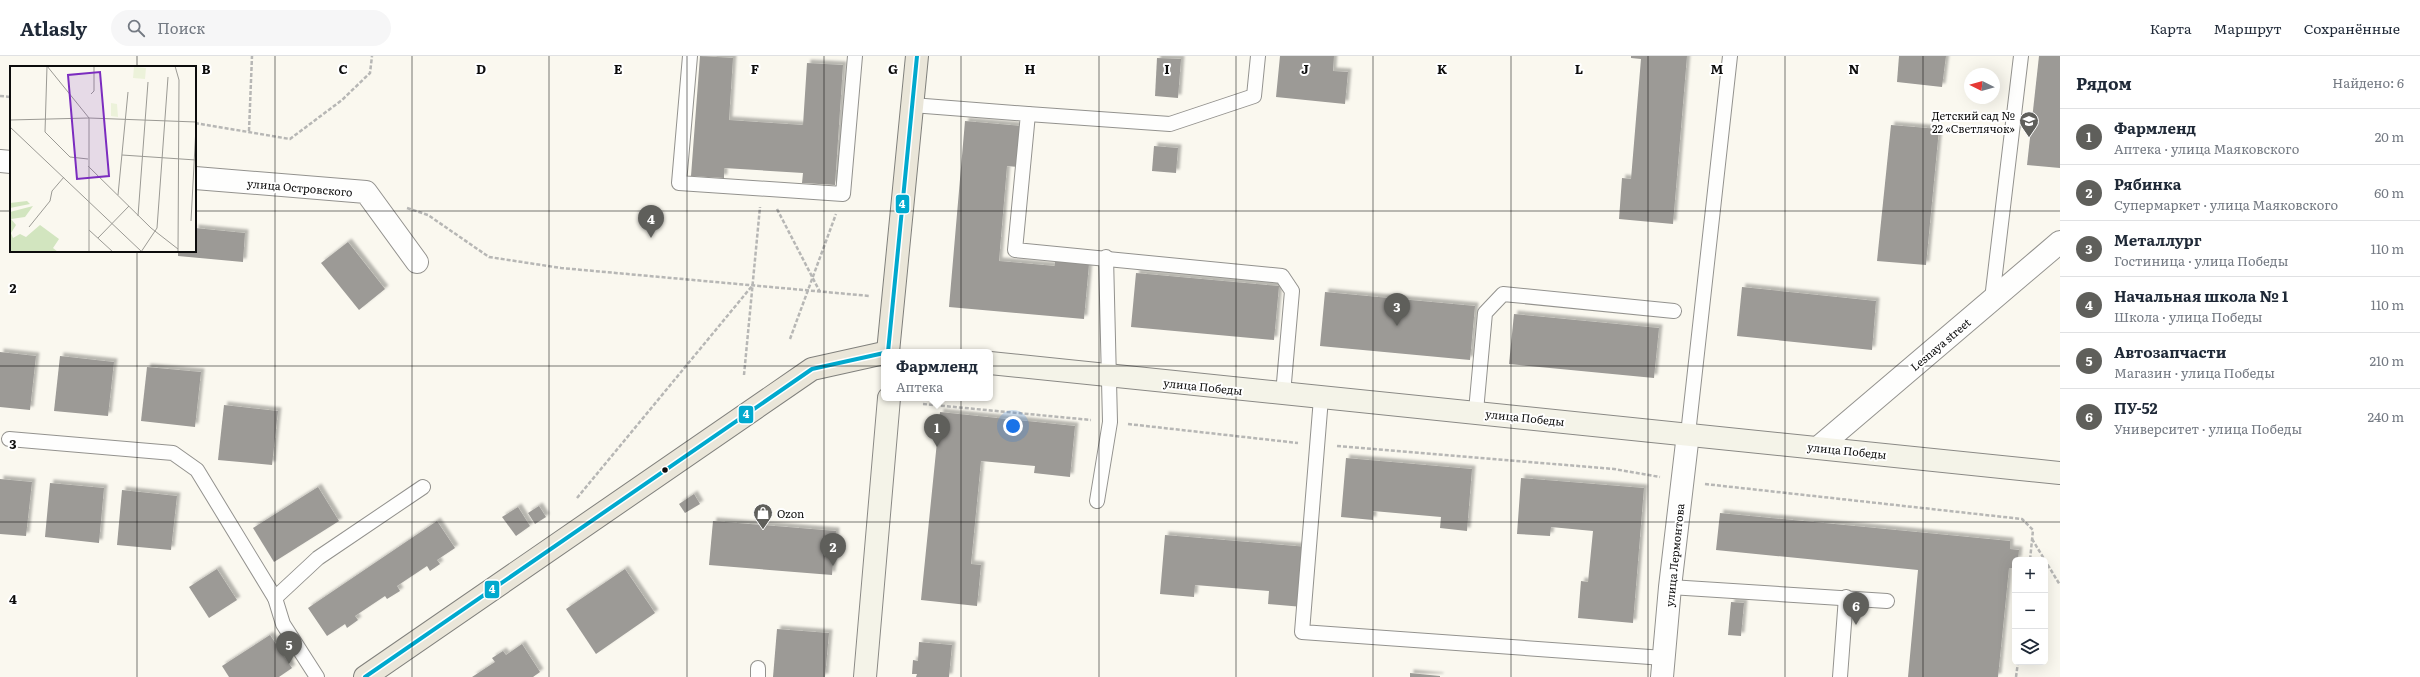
<!DOCTYPE html>
<html lang="ru">
<meta charset="utf-8">
<style>
:root{--surface:#fff;--page:#f6f6f7;--text:#1f2937;--muted:#747a83;--line:#e0e1e3;--accent:#5f5f5b}
body{margin:0;font-family:Literata,serif;background:var(--page);color:var(--text)}
.controls{position:absolute;right:12px;bottom:12px;display:grid;overflow:hidden;border-radius:6px;box-shadow:0 4px 16px #0002}
.controls button{width:36px;height:36px;display:grid;place-items:center;padding:0;border:0;border-bottom:1px solid var(--line);background:var(--surface);color:var(--text);font:20px sans-serif}
.compass{position:absolute;left:1964px;top:12px;width:36px;height:36px;border-radius:50%;background:var(--surface);box-shadow:0 4px 16px #0002;rotate:275deg}
.you{position:absolute;left:1013px;top:370px;width:14px;height:14px;margin:-10px;border:3px solid #fff;border-radius:50%;background:#1a73e8;box-shadow:0 0 0 6px #1a73e833}
.badge{display:grid;place-items:center;width:26px;height:26px;border-radius:50%;background:var(--accent);color:#fff;font-size:13px;font-weight:700}
.pin{position:absolute;translate:-50% -33px;filter:drop-shadow(0 1px 2px #0008)}
.pin::after{content:'';position:absolute;top:21px;width:14px;height:12px;background:inherit;clip-path:polygon(0 0,100% 0,50% 100%)}
.popup{position:absolute;left:881px;top:293px;width:112px;height:52px;box-sizing:border-box;display:grid;place-content:center;border-radius:6px;background:var(--surface);filter:drop-shadow(0 1px 3px #0005);font-size:13px;white-space:nowrap;color:var(--muted)}
.popup b{font-size:15px;color:var(--text)}
.popup::after{content:'';position:absolute;left:50%;top:100%;margin-left:-8px;border:8px solid transparent;border-top-color:var(--surface)}
.list{margin:0;padding:0;list-style:none}
h2{display:flex;justify-content:space-between;align-items:center;height:52px;margin:0;padding:0 16px;font-size:17px}
h2 small{font-size:13px;font-weight:400;color:var(--muted)}
.list li{display:grid;grid-template-columns:26px 1fr auto;gap:12px;align-items:center;box-sizing:border-box;height:56px;padding:0 16px;border-top:1px solid var(--line)}
.list b{display:block;font-size:15px;white-space:nowrap}
.list p{margin:0;font-size:13px;white-space:nowrap;color:var(--muted)}
.list em{font-size:13px;font-style:normal;color:var(--muted)}
.icon{flex:none;width:22px;height:22px;fill:none;stroke:currentColor;stroke-width:2;stroke-linecap:round;stroke-linejoin:round}
.map{position:relative;flex:none;width:2060px;height:621px;overflow:hidden}
header{display:flex;align-items:center;gap:24px;box-sizing:border-box;height:56px;padding:0 20px;background:var(--surface);border-bottom:1px solid var(--line)}
header strong{font-size:19px}
nav{display:flex;gap:22px;margin-inline-start:auto;font-size:14px}
.search{width:280px;height:36px;background:var(--page);display:flex;align-items:center;gap:10px;box-sizing:border-box;padding:0 14px;border-radius:22px;color:var(--muted);font-size:15px}
main{display:flex}
aside{flex:1;background:var(--surface)}
.map>svg:first-child{display:block}
.building{fill:#9c9a96;filter:url(#shadow)}
.lines{fill:none;stroke-linecap:round;stroke-linejoin:round}
.lane-casing{stroke:#93928e;stroke-width:16}
.street-casing{stroke:#93928e;stroke-width:24}
.secondary-casing{stroke:#8a8985;stroke-width:24}
.primary-casing{stroke:#80807c;stroke-width:24}
.path{stroke:#b7b7b5;stroke-width:2.5;stroke-dasharray:4 2;stroke-linecap:butt}
.lane{stroke:#fefefd;stroke-width:14}
.street{stroke:#fefefd;stroke-width:22}
.secondary{stroke:#f4f3e8;stroke-width:22}
.primary{stroke:#eae6d9;stroke-width:22}
.bus-1-casing{stroke:#fff;stroke-width:7}
.bus-1{stroke:#00a9ce;stroke-width:4}
.grid{fill:none;stroke:#0c0c0c;stroke-width:1;stroke-opacity:0.55}
.bus-dot{fill:#0c0c0c;stroke:#fff;stroke-width:1.5}
.labels{text-anchor:middle;dominant-baseline:central;stroke-width:4;stroke-linejoin:round;paint-order:stroke}
.poi-label{font-size:11px;fill:#0c0c0c;stroke:#fff;text-anchor:end}
.street-label{font-size:11px;fill:#0c0c0c;stroke:#fff}
.inset-road{fill:none;stroke:#9b9a94;stroke-width:1}
.view{fill:#7b2cbf;fill-opacity:0.15;stroke:#7b2cbf;stroke-width:2}
.inset-edge{fill:none;stroke:#0c0c0c;stroke-width:2}
.grid-label{font-size:13px;text-anchor:middle;font-weight:bold;fill:#0c0c0c;stroke:#fff;stroke-width:4;stroke-linejoin:round;paint-order:stroke}
.line-badge{stroke:#fff;stroke-width:1.5}
.badge-label{font-size:11px;text-anchor:middle;font-weight:bold;fill:#fff}
</style>
<header>
<strong>Atlasly</strong>
<div class="search"><svg class="icon" aria-label="search" viewBox="0 0 24 24"><circle cx="10" cy="10" r="6"/><path d="M15 15l6 6"/></svg>Поиск</div>
<nav><a>Карта</a><a>Маршрут</a><a>Сохранённые</a></nav>
</header>
<main>
<div class="map">
<svg width="2060" height="621" viewBox="0 0 2060 621">
<defs>
<filter id="shadow"><feDropShadow dx="3.5" dy="-3.5" stdDeviation="1" flood-color="#0004"/></filter>
</defs>
<rect width="100%" height="100%" fill="#faf8ef"/>
<g class="building">
<path d="M 700,0 L 733,2 L 729,64 L 803,69 L 807,7 L 843,9 L 835,129 L 802,127 L 803,117 L 724,112 L 724,122 L 691,120 Z"/>
<path d="M 1280,0 L 1334,0 L 1333,15 L 1348,16 L 1345,48 L 1276,41 Z"/>
<path d="M 1631,0 L 1687,0 L 1673,168 L 1619,163 L 1622,122 L 1631,123 L 1641,3 L 1631,2 Z"/>
<path d="M 1899,0 L 1946,0 L 1942,31 L 1897,26 Z"/>
<path d="M 2039,0 L 2060,0 L 2060,112 L 2027,109 Z"/>
<path d="M 1157,2 L 1181,3 L 1178,42 L 1155,40 Z"/>
<path d="M 965,65 L 1021,70 L 1018,111 L 1007,110 L 999,205 L 1055,210 L 1055,205 L 1089,208 L 1084,263 L 949,251 Z"/>
<path d="M 1891,69 L 1939,73 L 1926,209 L 1877,205 Z"/>
<path d="M 1154,90 L 1178,92 L 1176,117 L 1152,115 Z"/>
<path d="M 195,172 L 245,177 L 243,206 L 178,200 L 178,195 L 195,195 Z"/>
<path d="M 348,186 L 385,233 L 359,254 L 321,207 Z"/>
<path d="M 1136,217 L 1279,230 L 1274,284 L 1131,271 Z"/>
<path d="M 1742,231 L 1876,245 L 1872,294 L 1737,280 Z"/>
<path d="M 1325,236 L 1475,250 L 1470,304 L 1320,290 Z"/>
<path d="M 1514,258 L 1659,272 L 1654,322 L 1509,308 Z"/>
<path d="M 0,296 L 36,300 L 30,354 L 0,351 Z"/>
<path d="M 60,300 L 114,306 L 108,360 L 54,355 Z"/>
<path d="M 147,311 L 201,316 L 195,371 L 141,365 Z"/>
<path d="M 224,349 L 278,355 L 272,409 L 218,404 Z"/>
<path d="M 940,356 L 1075,370 L 1070,421 L 1034,417 L 1035,410 L 981,405 L 971,508 L 981,509 L 977,550 L 921,544 Z"/>
<path d="M 1346,402 L 1472,413 L 1467,475 L 1440,472 L 1441,461 L 1373,455 L 1373,464 L 1341,461 Z"/>
<path d="M 1521,422 L 1644,432 L 1633,567 L 1578,562 L 1581,525 L 1588,526 L 1593,475 L 1551,471 L 1550,480 L 1517,478 Z"/>
<path d="M 0,423 L 32,426 L 26,480 L 0,478 Z"/>
<path d="M 50,427 L 104,432 L 99,487 L 45,481 Z"/>
<path d="M 318,431 L 339,465 L 274,506 L 253,472 Z"/>
<path d="M 122,434 L 177,440 L 171,494 L 117,489 Z"/>
<path d="M 694,438 L 700,448 L 685,457 L 679,448 Z"/>
<path d="M 539,450 L 546,461 L 535,468 L 528,457 Z"/>
<path d="M 518,451 L 530,470 L 516,480 L 502,461 Z"/>
<path d="M 1720,457 L 2010,485 L 2010,493 L 2019,494 L 2018,504 L 2015,504 L 2015,512 L 2009,512 L 1998,621 L 1908,621 L 1918,514 L 1716,494 Z"/>
<path d="M 437,465 L 455,492 L 437,504 L 440,508 L 430,515 L 427,510 L 397,530 L 400,535 L 387,543 L 385,540 L 355,560 L 358,564 L 347,572 L 345,568 L 327,580 L 308,552 Z"/>
<path d="M 713,465 L 836,475 L 832,519 L 709,509 Z"/>
<path d="M 1165,479 L 1308,491 L 1303,551 L 1268,548 L 1269,535 L 1195,529 L 1194,541 L 1160,538 Z"/>
<path d="M 217,513 L 237,544 L 209,562 L 189,531 Z"/>
<path d="M 625,513 L 655,557 L 596,598 L 566,553 Z"/>
<path d="M 1731,546 L 1744,547 L 1741,580 L 1728,579 Z"/>
<path d="M 777,573 L 829,577 L 825,621 L 773,621 Z"/>
<path d="M 270,579 L 292,612 L 279,621 L 229,621 L 222,610 Z"/>
<path d="M 919,586 L 952,589 L 949,621 L 916,621 L 917,618 L 912,618 L 913,604 L 918,605 Z"/>
<path d="M 522,588 L 540,616 L 533,621 L 472,621 L 495,606 L 492,602 L 503,595 L 506,599 Z"/>
<path d="M 1410,617 L 1440,620 L 1440,621 L 1410,621 Z"/>
</g>
<g class="lines">
<defs>
<g id="lane">
<path d="M 690,0 L 679,127 L 843,138 L 855,0"/>
<path d="M 912,49 L 1028,58 L 1015,194 L 1282,220 L 1292,235 L 1283,338"/>
<path d="M 1028,58 L 1170,68 L 1254,40 L 1258,0"/>
<path d="M 1992,243 L 2021,0"/>
<path d="M 1321,342 L 1302,576 L 1664,602"/>
<path d="M 1476,355 L 1485,257 L 1503,238 L 1674,255"/>
<path d="M 1688,378 L 1730,0"/>
<path d="M 9,383 L 173,397 L 197,414 L 275,542 L 283,568 L 317,621"/>
<path d="M 1097,445 L 1110,366 L 1106,201"/>
<path d="M 1670,531 L 1887,545"/>
<path d="M 275,542 L 318,502 L 423,431"/>
<path d="M 758,621 L 758,612"/>
<path d="M 1840,621 L 1846,541"/>
</g>
<g id="street">
<path d="M 0,105 L 11,106"/>
<path d="M 195,122 L 366,136 L 417,206"/>
<path d="M 1819,391 L 2060,186"/>
<path d="M 1662,621 L 1670,531 L 1688,378"/>
</g>
<g id="secondary">
<path d="M 990,307 L 2060,417"/>
<path d="M 865,621 L 889,342"/>
</g>
<g id="primary">
<path d="M 888,296 L 917,0"/>
<path d="M 365,621 L 812,313 L 884,297"/>
</g>
</defs>
<use href="#lane" class="lane-casing"/>
<use href="#street" class="street-casing"/>
<use href="#secondary" class="secondary-casing"/>
<use href="#primary" class="primary-casing"/>
<g class="path">
<path d="M 0,40 L 11,41"/>
<path d="M 195,67 L 290,83 L 342,44 L 370,17 L 372,0"/>
<path d="M 249,75 L 252,0"/>
<path d="M 407,152 L 428,159 L 489,201 L 561,212 L 870,240"/>
<path d="M 777,153 L 820,236"/>
<path d="M 790,283 L 836,158"/>
<path d="M 744,319 L 760,151"/>
<path d="M 923,348 L 1091,364"/>
<path d="M 1128,368 L 1298,387"/>
<path d="M 1337,390 L 1614,413 L 1660,421"/>
<path d="M 1705,428 L 2022,463 L 2033,474 L 2030,504"/>
<path d="M 577,442 L 752,230"/>
<path d="M 2032,483 L 2060,529"/>
<path d="M 2016,621 L 2018,606"/>
</g>
<use href="#lane" class="lane"/>
<use href="#street" class="street"/>
<use href="#secondary" class="secondary"/>
<use href="#primary" class="primary"/>
<defs>
<g id="bus-1">
<path d="M 888,296 L 917,0"/>
<path d="M 365,621 L 812,313 L 884,297"/>
</g>
</defs>
<use href="#bus-1" class="bus-1-casing"/>
<use href="#bus-1" class="bus-1"/>
</g>
<path class="grid" d="M 137,0 L 137,11M 275,0 L 275,621M 412,0 L 412,621M 549,0 L 549,621M 687,0 L 687,621M 824,0 L 824,621M 961,0 L 961,621M 1099,0 L 1099,621M 1236,0 L 1236,621M 1373,0 L 1373,621M 1511,0 L 1511,621M 1648,0 L 1648,621M 1785,0 L 1785,621M 1923,0 L 1923,621M 0,155 L 11,155M 195,155 L 2060,155M 137,195 L 137,621M 0,310 L 2060,310M 0,466 L 2060,466"/>
<defs>
<symbol id="school-pin" viewBox="-11 -11 22 30"><path d="M0 17L-7.5 6A9.5 9.5 0 1 1 7.5 6Z" fill="#5f5f5b" stroke="#fff"/><path d="M0-5L7-2L0 1L-7-2ZM-4 1L0 2.5L4 1V4Q0 6-4 4Z" fill="#fff"/></symbol>
<symbol id="shop-pin" viewBox="-11 -11 22 30"><path d="M0 17L-7.5 6A9.5 9.5 0 1 1 7.5 6Z" fill="#5f5f5b" stroke="#fff"/><path d="M-5-2.5h2.3a2.7 3.5 0 0 1 5.4 0H5L5.5 6h-11ZM-1.5-2.5h3a1.5 2.3 0 0 0-3 0Z" fill="#fff"/></symbol>
</defs>
<g fill-rule="evenodd">
<use href="#school-pin" x="2018" y="54" width="22" height="30"/>
<use href="#shop-pin" x="752" y="446" width="22" height="30"/>
</g>
<circle class="bus-dot" cx="665" cy="414" r="3.5"/>
<g class="labels">
<g class="poi-label">
<text x="2015" y="59">Детский сад №<tspan x="2015" dy="13">22 «Светлячок»</tspan></text>
<text x="777" y="457" text-anchor="start">Ozon</text>
</g>
<g class="street-label">
<text transform="translate(300 131) rotate(5)">улица Островского</text>
<text transform="translate(1940 288) rotate(-40)">Lesnaya street</text>
<text transform="translate(1203 330) rotate(6)">улица Победы</text>
<text transform="translate(1525 361) rotate(6)">улица Победы</text>
<text transform="translate(1847 394) rotate(6)">улица Победы</text>
<text transform="translate(1674 499) rotate(-84)">улица Лермонтова</text>
</g>
</g>
<g transform="translate(10 10)">
<rect width="186" height="186" fill="#faf8ef"/>
<path d="M 17,135 L 20,138 L 0,142 L 0,137 ZM 23,140 L 15,151 L 1,153 L 6,159 L 1,167 L 3,172 L 10,168 L 16,171 L 30,159 L 49,173 L 43,182 L 48,186 L 0,186 L 0,146 Z" fill="#d2e5bf"/>
<path d="M 124,1 L 136,2 L 135,13 L 123,12 ZM 101,37 L 107,38 L 108,51 L 101,50 Z" fill="#ecf2da"/>
<path class="inset-road" d="M 37,0 L 35,66 L 60,91 L 78,93M 37,0 L 79,52 L 186,56M 165,0 L 169,14 L 168,186M 81,28 L 84,25 L 84,0M 0,54 L 79,52 L 79,186M 0,61 L 132,186M 112,89 L 186,94M 78,100 L 141,162 L 168,183M 108,129 L 118,26M 128,150 L 138,16M 181,155 L 186,61M 19,161 L 40,135 L 42,125 L 54,111M 79,164 L 103,186M 88,172 L 119,140M 131,186 L 147,162 L 158,11"/>
<path class="view" d="M 90,6 L 99,110 L 67,113 L 58,9 Z"/>
<rect width="186" height="186" class="inset-edge"/>
</g>
<g class="grid-label">
<text x="206" y="18">B</text>
<text x="343" y="18">C</text>
<text x="481" y="18">D</text>
<text x="618" y="18">E</text>
<text x="755" y="18">F</text>
<text x="893" y="18">G</text>
<text x="1030" y="18">H</text>
<text x="1167" y="18">I</text>
<text x="1305" y="18">J</text>
<text x="1442" y="18">K</text>
<text x="1579" y="18">L</text>
<text x="1717" y="18">M</text>
<text x="1854" y="18">N</text>
<text x="13" y="237">2</text>
<text x="13" y="393">3</text>
<text x="13" y="548">4</text>
</g>
<g class="line-badge">
<rect x="895" y="138" width="15" height="20" rx="4" fill="#00a9ce"/>
<rect x="738" y="349" width="16" height="19" rx="4" fill="#00a9ce"/>
<rect x="484" y="524" width="16" height="19" rx="4" fill="#00a9ce"/>
</g>
<g class="badge-label">
<text x="902" y="152">4</text>
<text x="746" y="362">4</text>
<text x="492" y="537">4</text>
</g>
</svg>
<div class="controls">
<button>+</button>
<button>−</button>
<button><svg class="icon" aria-label="layers" viewBox="0 0 24 24"><path d="M12 4l9 5-9 5-9-5zM3 14l9 5 9-5"/></svg></button>
</div>
<svg class="compass" viewBox="-18 -18 36 36"><path d="M0-13l5 13h-10z" fill="#e53935"/><path d="M0 13l5-13h-10z" fill="#747a83"/></svg>
<div class="you"></div>
<div class="pin badge" style="left:937px;top:391px">1</div>
<div class="popup"><b>Фармленд</b>Аптека</div>
<div class="pin badge" style="left:833px;top:510px">2</div>
<div class="pin badge" style="left:1397px;top:270px">3</div>
<div class="pin badge" style="left:651px;top:182px">4</div>
<div class="pin badge" style="left:289px;top:608px">5</div>
<div class="pin badge" style="left:1856px;top:569px">6</div>
</div>
<aside>
<h2>Рядом<small>Найдено: 6</small></h2>
<ul class="list">
<li><span class="badge">1</span><div><b>Фармленд</b><p>Аптека · улица Маяковского</p></div><em>20 m</em></li>
<li><span class="badge">2</span><div><b>Рябинка</b><p>Супермаркет · улица Маяковского</p></div><em>60 m</em></li>
<li><span class="badge">3</span><div><b>Металлург</b><p>Гостиница · улица Победы</p></div><em>110 m</em></li>
<li><span class="badge">4</span><div><b>Начальная школа № 1</b><p>Школа · улица Победы</p></div><em>110 m</em></li>
<li><span class="badge">5</span><div><b>Автозапчасти</b><p>Магазин · улица Победы</p></div><em>210 m</em></li>
<li><span class="badge">6</span><div><b>ПУ-52</b><p>Университет · улица Победы</p></div><em>240 m</em></li>
</ul>
</aside>
</main>
